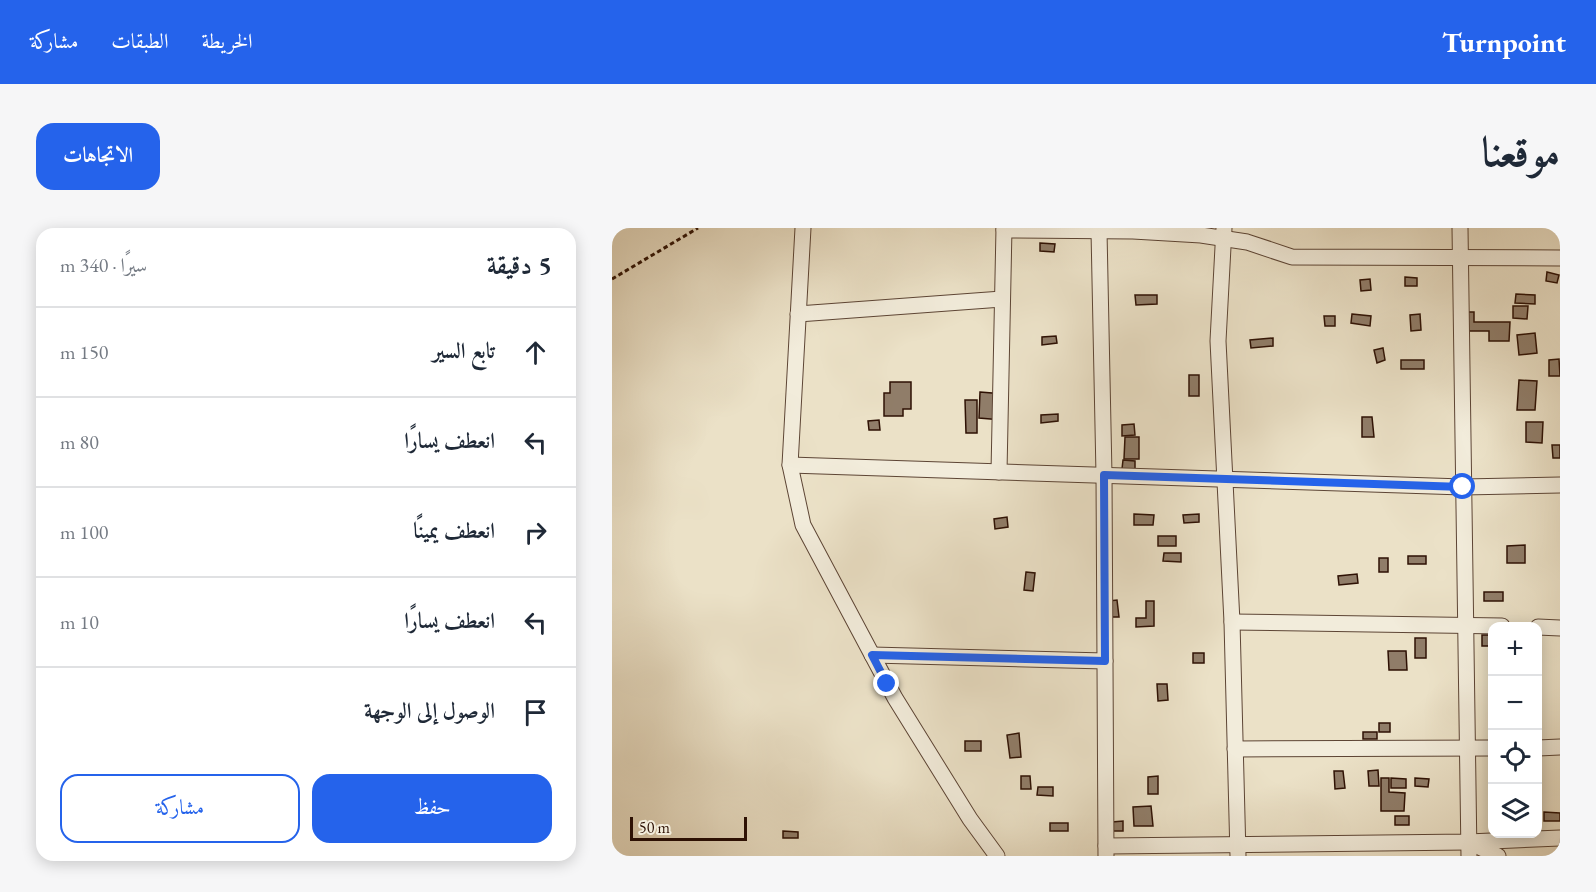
<!DOCTYPE html>
<html lang="ar">
<meta charset="utf-8">
<style>
:root{--surface:#fff;--page:#f6f6f7;--text:#1f2937;--muted:#747a83;--line:#e0e1e3;--accent:#2563eb}
body{margin:0;font-family:"EB Garamond",Amiri,serif;background:var(--page);color:var(--text);direction:rtl}
.controls{position:absolute;right:18px;bottom:18px;display:grid;overflow:hidden;border-radius:12px;box-shadow:0 3px 15px #0003}
.controls button{width:54px;height:54px;display:grid;place-items:center;padding:0;border:0;border-bottom:2px solid var(--line);background:var(--surface);color:var(--text);font:30px sans-serif}
.scale{position:absolute;left:18px;bottom:15px;width:117px;box-sizing:border-box;padding-left:6px;border:3px solid #2e1104;border-top:0;font-size:16px;line-height:21px;white-space:nowrap;color:#2e1104;-webkit-text-stroke:4px #f2ecdb;paint-order:stroke}
.stop{position:absolute;width:18px;height:18px;margin:-14px;border:4px solid #2563eb;border-radius:50%;background:#fff}
.stop.end{background:#2563eb;border-color:#fff;box-shadow:0 2px 6px #0008}
.list{margin:0;padding:0;list-style:none}
h2{display:flex;justify-content:space-between;align-items:center;height:78px;margin:0;padding:0 24px;font-size:26px}
h2 small{font-size:20px;font-weight:400;color:var(--muted)}
.list li{display:grid;grid-template-columns:39px 1fr auto;gap:18px;align-items:center;box-sizing:border-box;height:90px;padding:0 24px;border-top:2px solid var(--line)}
.list b{display:block;font-size:22px;white-space:nowrap}
.list em{font-size:20px;font-style:normal;color:var(--muted)}
.actions{display:flex;gap:12px;padding:18px 24px}
.actions a{flex:1;padding:14px 0;border:2px solid var(--accent);border-radius:18px;text-align:center;font-size:21px;color:var(--accent)}
.actions .main{background:var(--accent);color:#fff}
.icon{flex:none;width:33px;height:33px;fill:none;stroke:currentColor;stroke-width:2;stroke-linecap:round;stroke-linejoin:round}
.map{position:relative;flex:none;width:948px;height:628px;overflow:hidden;direction:ltr;border-radius:18px}
header{display:flex;align-items:center;gap:36px;box-sizing:border-box;height:84px;padding:0 30px;background:var(--accent);color:#fff}
header strong{font-size:28px}
nav{display:flex;gap:33px;margin-inline-start:auto;font-size:21px}
.intro{display:flex;align-items:center;justify-content:space-between;box-sizing:border-box;height:144px;padding:0 36px}
h1{margin:0;font-size:42px}
.button{padding:15px 27px;border-radius:18px;background:var(--accent);color:#fff;font-size:21px;font-weight:700}
main{display:flex;gap:36px;padding:0 36px}
aside{flex:1;background:var(--surface);border-radius:18px;box-shadow:0 3px 15px #0003}
.map>svg:first-child{display:block}
.building{fill:#907d69;stroke:#2e1104;stroke-width:1.5}
.lines{fill:none;stroke-linecap:round;stroke-linejoin:round}
.street-casing{stroke:#5d4535;stroke-width:17}
.path{stroke:#2e1104;stroke-width:3;stroke-dasharray:4.5 3;stroke-linecap:butt}
.street{stroke:#f2ecdb;stroke-width:15}
.route{stroke:#2563eb;stroke-width:8}
</style>
<header>
<strong>Turnpoint</strong>
<nav><a>الخريطة</a><a>الطبقات</a><a>مشاركة</a></nav>
</header>
<div class="intro"><h1>موقعنا</h1><a class="button">الاتجاهات</a></div>
<main>
<div class="map">
<svg width="948" height="628" viewBox="0 0 948 628">
<rect width="100%" height="100%" fill="#ebe1c7"/>
<filter id="stains"><feTurbulence type="fractalNoise" baseFrequency=".00333" numOctaves="4"/><feColorMatrix values="0 0 0 0 .2 0 0 0 0 .09 0 0 0 0 .02 0 0 0 .5 -.17"/></filter>
<radialGradient id="worn" r=".72"><stop offset=".6" stop-color="#630" stop-opacity="0"/><stop offset="1" stop-color="#630" stop-opacity=".3"/></radialGradient>
<g class="building">
<path d="M 428,15 L 443,16 L 442,24 L 428,23 Z"/>
<path d="M 935,44 L 947,47 L 945,55 L 934,53 Z"/>
<path d="M 793,49 L 805,50 L 805,58 L 793,58 Z"/>
<path d="M 758,51 L 759,62 L 749,63 L 748,52 Z"/>
<path d="M 904,66 L 923,67 L 923,76 L 903,75 Z"/>
<path d="M 523,67 L 545,67 L 545,76 L 524,77 Z"/>
<path d="M 901,78 L 916,78 L 915,91 L 901,90 Z"/>
<path d="M 853,84 L 862,84 L 862,94 L 898,94 L 897,113 L 877,113 L 877,103 L 853,103 Z"/>
<path d="M 740,86 L 759,88 L 758,98 L 739,95 Z"/>
<path d="M 808,86 L 809,102 L 799,103 L 798,87 Z"/>
<path d="M 712,88 L 723,88 L 723,98 L 713,98 Z"/>
<path d="M 923,105 L 925,125 L 907,127 L 905,107 Z"/>
<path d="M 444,108 L 445,115 L 430,117 L 430,109 Z"/>
<path d="M 661,110 L 661,118 L 639,120 L 638,112 Z"/>
<path d="M 771,120 L 773,132 L 765,135 L 762,122 Z"/>
<path d="M 947,131 L 948,148 L 937,148 L 937,132 Z"/>
<rect x="789" y="132" width="23" height="9"/>
<rect x="577" y="147" width="10" height="21"/>
<path d="M 907,152 L 925,153 L 923,182 L 905,182 Z"/>
<path d="M 278,154 L 299,154 L 299,181 L 291,181 L 291,188 L 272,188 L 272,165 L 278,165 Z"/>
<path d="M 368,164 L 392,166 L 390,192 L 367,190 Z"/>
<path d="M 353,172 L 365,172 L 365,205 L 354,205 Z"/>
<path d="M 446,186 L 446,193 L 429,195 L 429,187 Z"/>
<path d="M 750,189 L 760,189 L 762,209 L 750,209 Z"/>
<path d="M 267,192 L 268,202 L 257,202 L 256,193 Z"/>
<path d="M 914,194 L 931,194 L 930,215 L 914,214 Z"/>
<path d="M 522,196 L 523,207 L 510,208 L 510,197 Z"/>
<path d="M 513,209 L 527,209 L 527,231 L 512,231 Z"/>
<path d="M 940,217 L 948,217 L 948,230 L 941,230 Z"/>
<path d="M 511,232 L 523,233 L 523,242 L 510,241 Z"/>
<path d="M 522,286 L 542,287 L 541,297 L 522,297 Z"/>
<path d="M 587,286 L 587,294 L 572,295 L 571,287 Z"/>
<path d="M 395,289 L 396,299 L 383,301 L 382,291 Z"/>
<rect x="546" y="308" width="18" height="10"/>
<path d="M 913,317 L 913,335 L 895,335 L 895,318 Z"/>
<path d="M 552,325 L 569,325 L 569,334 L 551,333 Z"/>
<rect x="796" y="328" width="18" height="8"/>
<rect x="767" y="330" width="9" height="14"/>
<path d="M 414,344 L 423,345 L 421,363 L 412,362 Z"/>
<path d="M 745,346 L 746,355 L 727,357 L 726,348 Z"/>
<rect x="872" y="364" width="19" height="9"/>
<path d="M 505,372 L 507,389 L 499,389 L 497,373 Z"/>
<path d="M 534,373 L 542,373 L 542,398 L 524,399 L 524,390 L 534,390 Z"/>
<rect x="870" y="407" width="10" height="11"/>
<rect x="803" y="410" width="11" height="20"/>
<path d="M 776,423 L 794,423 L 795,442 L 777,442 Z"/>
<rect x="581" y="425" width="11" height="10"/>
<path d="M 545,456 L 555,456 L 556,472 L 546,473 Z"/>
<rect x="767" y="495" width="11" height="9"/>
<rect x="751" y="504" width="14" height="7"/>
<path d="M 407,505 L 409,529 L 398,530 L 395,507 Z"/>
<rect x="353" y="513" width="16" height="10"/>
<path d="M 766,542 L 767,558 L 757,558 L 756,543 Z"/>
<path d="M 722,543 L 731,543 L 733,560 L 723,561 Z"/>
<path d="M 409,548 L 418,548 L 419,561 L 409,561 Z"/>
<path d="M 546,548 L 546,566 L 536,566 L 536,549 Z"/>
<path d="M 769,550 L 777,550 L 777,564 L 793,565 L 792,583 L 769,583 Z"/>
<path d="M 779,550 L 794,551 L 794,560 L 779,560 Z"/>
<path d="M 803,550 L 817,551 L 816,559 L 803,558 Z"/>
<path d="M 426,559 L 441,559 L 441,568 L 425,567 Z"/>
<path d="M 539,578 L 541,598 L 522,598 L 521,579 Z"/>
<path d="M 932,584 L 948,585 L 948,593 L 932,593 Z"/>
<rect x="783" y="588" width="14" height="9"/>
<path d="M 511,593 L 511,603 L 500,603 L 500,594 Z"/>
<rect x="438" y="595" width="18" height="8"/>
<path d="M 171,603 L 186,604 L 186,610 L 171,610 Z"/>
</g>
<g class="lines">
<defs>
<g id="street">
<path d="M 191,0 L 178,237 L 191,297 L 283,470 L 358,591 L 385,628"/>
<path d="M 612,0 L 606,113 L 620,394 L 626,628"/>
<path d="M 848,0 L 857,628"/>
<path d="M 392,2 L 521,3 L 589,7 L 635,14 L 680,29 L 948,30"/>
<path d="M 487,3 L 492,247 L 494,628"/>
<path d="M 186,86 L 390,71"/>
<path d="M 178,237 L 851,259 L 948,257"/>
<path d="M 387,244 L 392,0"/>
<path d="M 620,394 L 890,398"/>
<path d="M 926,399 L 948,400"/>
<path d="M 260,427 L 493,433"/>
<path d="M 926,520 L 948,519"/>
<path d="M 623,521 L 880,520"/>
<path d="M 859,615 L 886,628"/>
<path d="M 494,618 L 856,614 L 948,610"/>
</g>
</defs>
<use href="#street" class="street-casing"/>
<path class="path" d="M 0,51 L 86,0"/>
<use href="#street" class="street"/>
</g>
<g class="lines">
<path class="route" d="M 275,456 L 260,427 L 493,433 L 492,247 L 851,259"/>
</g>
<rect width="100%" height="100%" filter="url(#stains)"/>
<rect width="100%" height="100%" fill="url(#worn)"/>
</svg>
<div class="controls">
<button>+</button>
<button>−</button>
<button><svg class="icon" aria-label="locate" viewBox="0 0 24 24"><circle cx="12" cy="12" r="6"/><path d="M12 2v4M12 18v4M2 12h4M18 12h4"/></svg></button>
<button><svg class="icon" aria-label="layers" viewBox="0 0 24 24"><path d="M12 4l9 5-9 5-9-5zM3 14l9 5 9-5"/></svg></button>
</div>
<div class="scale">50 m</div>
<div class="stop" style="left:851px;top:259px"></div>
<div class="stop end" style="left:275px;top:456px"></div>
</div>
<aside>
<h2>5 دقيقة<small>سيرًا · 340 m</small></h2>
<ul class="list">
<li><svg class="icon" aria-label="ahead" viewBox="0 0 24 24"><path d="M12 20V5M6 11l6-6 6 6"/></svg><div><b>تابع السير</b></div><em>150 m</em></li>
<li><svg class="icon" aria-label="left" viewBox="0 0 24 24"><path d="M17 20v-9H6M10 6l-5 5 5 5"/></svg><div><b>انعطف يسارًا</b></div><em>80 m</em></li>
<li><svg class="icon" aria-label="right" viewBox="0 0 24 24"><path d="M7 20v-9h11M14 6l5 5-5 5"/></svg><div><b>انعطف يمينًا</b></div><em>100 m</em></li>
<li><svg class="icon" aria-label="left" viewBox="0 0 24 24"><path d="M17 20v-9H6M10 6l-5 5 5 5"/></svg><div><b>انعطف يسارًا</b></div><em>10 m</em></li>
<li><svg class="icon" aria-label="arrive" viewBox="0 0 24 24"><path d="M6 21V4h12l-3 4 3 4H6"/></svg><div><b>الوصول إلى الوجهة</b></div></li>
</ul>
<div class="actions"><a class="main">حفظ</a><a>مشاركة</a></div>
</aside>
</main>
